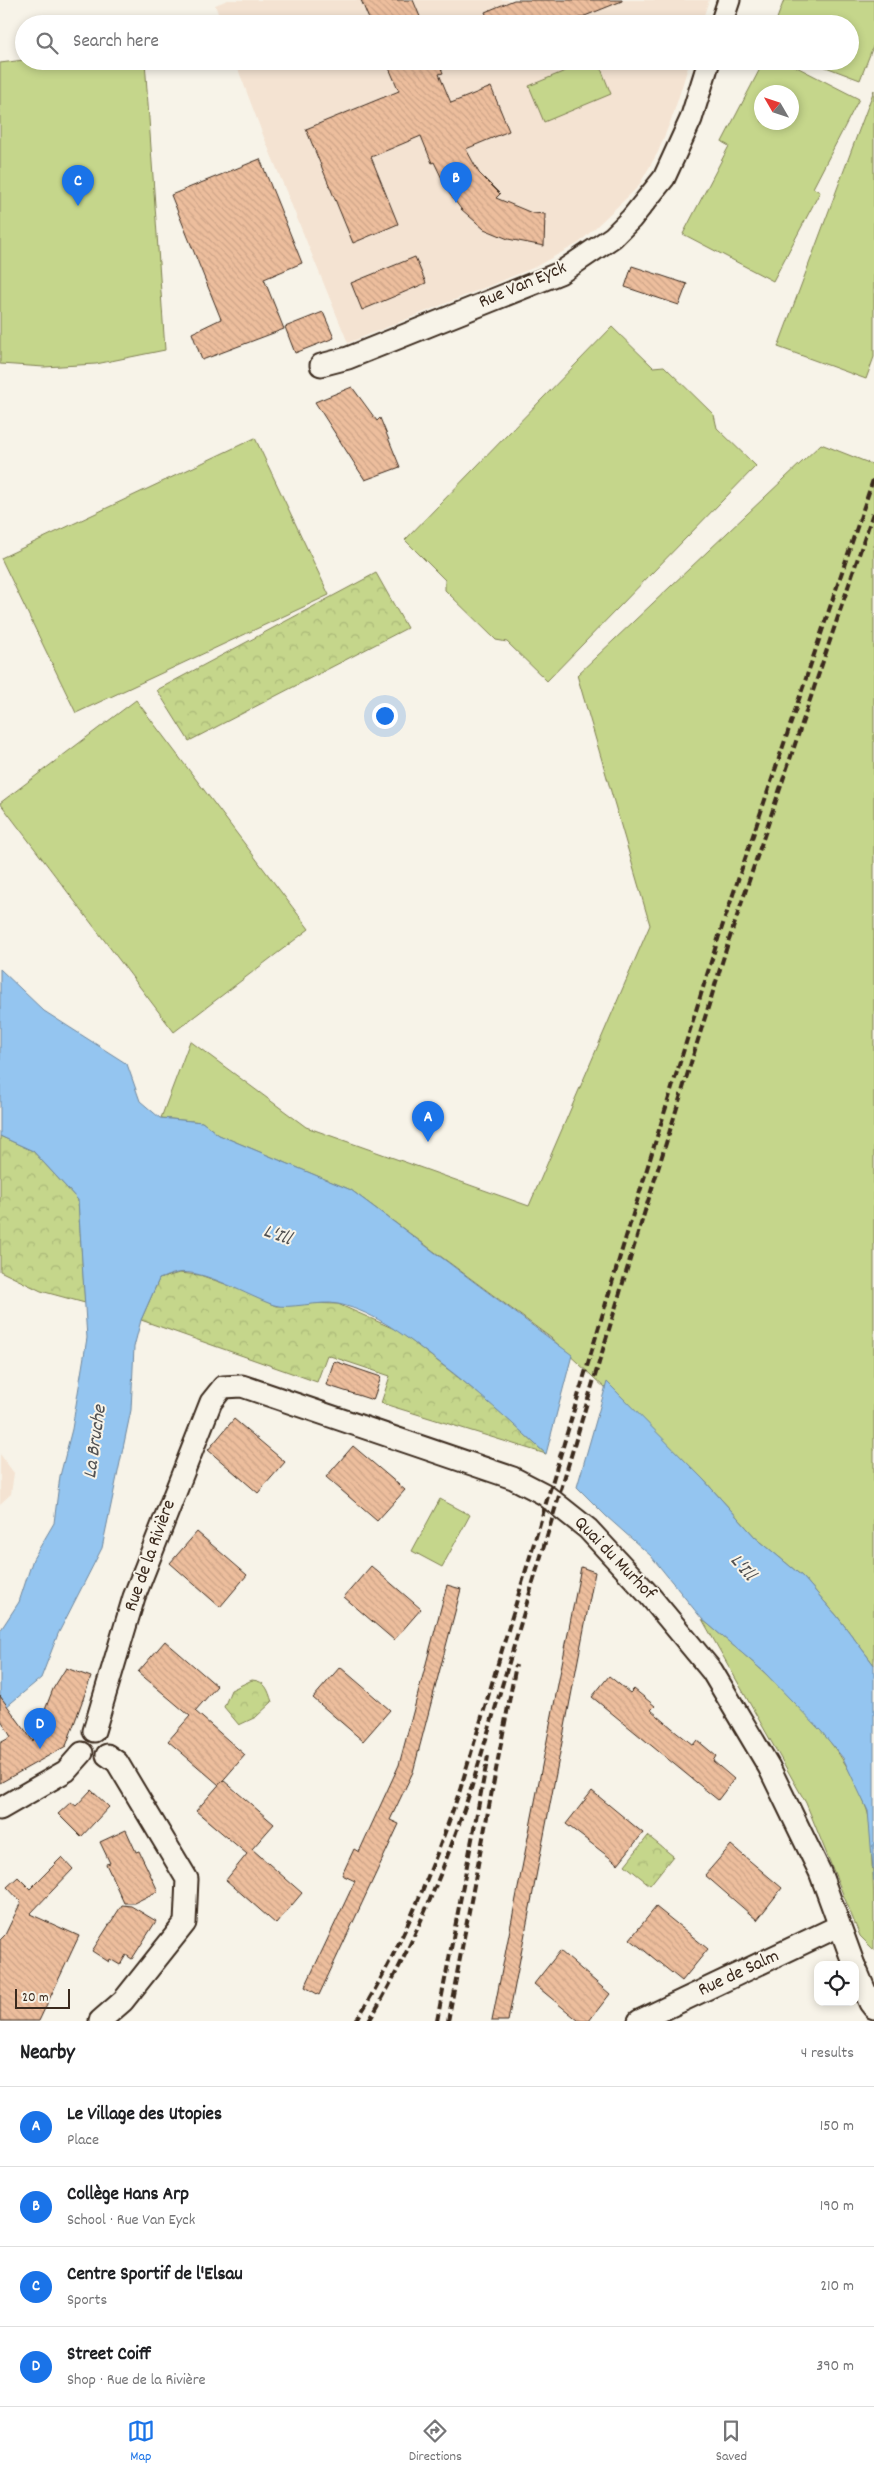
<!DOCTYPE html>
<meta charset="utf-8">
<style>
:root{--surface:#fff;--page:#f2f2f2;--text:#202124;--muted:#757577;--line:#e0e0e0;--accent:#1a73e8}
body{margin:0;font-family:Dekko,sans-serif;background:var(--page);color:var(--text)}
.controls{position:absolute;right:15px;bottom:15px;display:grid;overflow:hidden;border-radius:10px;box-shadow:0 2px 8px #0003}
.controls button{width:45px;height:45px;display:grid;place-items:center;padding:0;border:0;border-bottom:1px solid var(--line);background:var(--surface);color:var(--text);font:25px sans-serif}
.compass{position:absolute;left:754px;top:85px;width:45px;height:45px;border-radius:50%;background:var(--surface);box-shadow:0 2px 8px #0003;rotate:309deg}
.scale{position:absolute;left:15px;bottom:12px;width:55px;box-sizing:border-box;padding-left:5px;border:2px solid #3b2a1e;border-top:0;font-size:14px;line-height:18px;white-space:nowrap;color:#3b2a1e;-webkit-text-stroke:4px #f7f3e8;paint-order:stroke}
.you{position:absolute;left:384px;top:715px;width:18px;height:18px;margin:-12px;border:4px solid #fff;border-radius:50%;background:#1a73e8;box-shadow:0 0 0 8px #1a73e833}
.badge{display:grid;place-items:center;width:32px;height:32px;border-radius:50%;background:var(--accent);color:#fff;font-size:16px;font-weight:700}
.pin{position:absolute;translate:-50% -41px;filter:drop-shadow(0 1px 2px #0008)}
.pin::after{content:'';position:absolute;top:26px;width:18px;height:15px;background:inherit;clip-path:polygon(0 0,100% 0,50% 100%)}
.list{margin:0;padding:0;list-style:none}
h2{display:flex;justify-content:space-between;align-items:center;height:65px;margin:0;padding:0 20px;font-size:21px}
h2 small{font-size:16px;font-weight:400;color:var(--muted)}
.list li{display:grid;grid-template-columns:32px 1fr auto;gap:15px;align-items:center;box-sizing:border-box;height:80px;padding:0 20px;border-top:1px solid var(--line)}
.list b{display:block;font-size:19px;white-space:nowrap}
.list p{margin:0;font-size:16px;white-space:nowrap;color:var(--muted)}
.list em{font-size:16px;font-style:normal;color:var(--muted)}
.icon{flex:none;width:28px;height:28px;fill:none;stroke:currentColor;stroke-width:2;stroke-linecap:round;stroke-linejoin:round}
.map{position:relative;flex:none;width:874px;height:2021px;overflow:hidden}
.search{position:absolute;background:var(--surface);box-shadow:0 2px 8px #0003;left:15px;right:15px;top:15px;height:55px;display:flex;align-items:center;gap:12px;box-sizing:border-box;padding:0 18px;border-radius:28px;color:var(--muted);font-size:19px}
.sheet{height:385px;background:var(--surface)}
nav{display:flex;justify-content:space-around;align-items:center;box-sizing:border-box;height:70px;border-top:1px solid var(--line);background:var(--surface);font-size:14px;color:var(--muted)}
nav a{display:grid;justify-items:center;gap:2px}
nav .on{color:var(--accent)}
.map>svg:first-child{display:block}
.built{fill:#f4e3d2}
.green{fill:#c5d68b;stroke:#808054;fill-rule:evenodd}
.forest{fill:url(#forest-crowns);stroke:#808054}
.water{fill:#94c5f0;stroke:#70879c}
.building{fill:url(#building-back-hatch);stroke:#3b2a1e}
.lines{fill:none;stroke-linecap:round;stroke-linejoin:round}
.minor-casing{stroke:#3b2a1e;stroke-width:25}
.minor{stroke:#f7f3e8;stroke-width:21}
.rail{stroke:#3b2a1e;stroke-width:4;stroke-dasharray:8 4;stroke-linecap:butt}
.labels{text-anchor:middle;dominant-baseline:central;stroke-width:4;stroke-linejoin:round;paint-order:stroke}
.street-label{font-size:19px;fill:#3b2a1e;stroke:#f7f3e8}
.water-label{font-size:20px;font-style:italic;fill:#515152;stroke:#f7f3e8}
</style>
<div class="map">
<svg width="874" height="2021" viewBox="0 0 874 2021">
<defs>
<pattern id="forest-crowns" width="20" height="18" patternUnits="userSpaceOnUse" patternTransform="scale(1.25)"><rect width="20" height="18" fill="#c5d68b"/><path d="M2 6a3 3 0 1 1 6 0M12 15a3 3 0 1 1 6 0" fill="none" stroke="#aab878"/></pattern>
<pattern id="building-back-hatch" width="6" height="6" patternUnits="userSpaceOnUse" patternTransform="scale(1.25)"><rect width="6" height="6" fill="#edbe9d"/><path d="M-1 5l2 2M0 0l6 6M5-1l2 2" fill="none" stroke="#cca387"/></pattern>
</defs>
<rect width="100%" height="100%" fill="#f7f3e8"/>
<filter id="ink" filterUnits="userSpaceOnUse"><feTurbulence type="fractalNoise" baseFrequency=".02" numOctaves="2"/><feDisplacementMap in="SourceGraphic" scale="10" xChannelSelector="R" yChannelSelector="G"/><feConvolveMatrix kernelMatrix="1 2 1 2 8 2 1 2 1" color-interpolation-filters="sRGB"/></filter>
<g filter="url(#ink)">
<g class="built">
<path d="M 228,0 L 709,0 L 701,24 L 222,24 L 215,5 Z"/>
<path d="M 235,61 L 690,61 L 673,115 L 658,152 L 638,187 L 579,243 L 533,268 L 348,343 L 261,130 Z"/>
<path d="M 0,1454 L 14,1473 L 11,1494 L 0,1504 Z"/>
</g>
<g class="green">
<path d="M 784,0 L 874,0 L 874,44 L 860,80 L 810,61 L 850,61 L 850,24 L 775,24 Z"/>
<path d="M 24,60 L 145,61 L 165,350 L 96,364 L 44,367 L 0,364 L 0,63 Z"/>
<path d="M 589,61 L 598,61 L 611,94 L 544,122 L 529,86 Z"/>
<path d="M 764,61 L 785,61 L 859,99 L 813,188 L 820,192 L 773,281 L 683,234 L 729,146 L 722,142 ZM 762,92 L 792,92 L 792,122 L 762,122 Z"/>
<path d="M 874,90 L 874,357 L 866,379 L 778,347 Z"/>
<path d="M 612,327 L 653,367 L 664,366 L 714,415 L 717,428 L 756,466 L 547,681 L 507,642 L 496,640 L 445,590 L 445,580 L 405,540 Z"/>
<path d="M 255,438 L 329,595 L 76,713 L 1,558 Z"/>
<path d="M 821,444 L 874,465 L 874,1665 L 837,1616 L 803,1577 L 755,1537 L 703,1479 L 551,1338 L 351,1190 L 219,1135 L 202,1122 L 161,1118 L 190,1041 L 306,1127 L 529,1206 L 650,925 L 577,675 Z"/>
<path d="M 136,700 L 309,929 L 174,1032 L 0,803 Z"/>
<path d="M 440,1499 L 470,1515 L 442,1567 L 412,1551 Z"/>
<path d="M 702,1619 C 763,1671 842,1732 867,1810 C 874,1830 870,1853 873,1874 C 874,1899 874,1925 874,1950 L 860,1936 L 806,1803 Z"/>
</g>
<g class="forest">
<path d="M 376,573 L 407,628 L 189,741 L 157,690 Z"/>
<path d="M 0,1136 L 33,1151 L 78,1200 L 85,1303 L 41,1291 L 0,1271 Z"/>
<path d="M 179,1273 L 200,1275 L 239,1289 L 276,1306 L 309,1303 L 338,1304 L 399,1331 L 487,1400 L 546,1454 L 381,1403 L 390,1376 L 327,1355 L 317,1382 L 141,1320 L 159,1279 Z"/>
<path d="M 252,1680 C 266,1681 268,1690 272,1702 L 256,1717 L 239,1725 L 224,1707 L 231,1690 Z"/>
<path d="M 648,1836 L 673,1856 L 650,1885 L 625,1865 Z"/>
</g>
<g class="water">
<path d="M 0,969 L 44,1011 L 127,1064 L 140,1101 L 160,1118 L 202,1122 L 219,1135 L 351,1190 L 572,1355 L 546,1454 C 511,1422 477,1391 439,1362 C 409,1339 376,1312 338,1304 C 320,1300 288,1310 274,1305 C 249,1297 203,1268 177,1273 C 171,1274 165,1277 159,1279 L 141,1320 L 134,1347 L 131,1410 L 102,1548 L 58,1634 L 41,1678 L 0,1712 L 0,1631 L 19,1602 L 33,1559 L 54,1523 L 60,1476 L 72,1429 L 87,1338 L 78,1200 L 33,1151 L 0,1136 Z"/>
<path d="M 607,1382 L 703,1479 L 755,1537 L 803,1577 L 837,1616 L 874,1665 L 874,1881 L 868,1811 L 843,1758 L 821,1731 L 763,1671 L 702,1619 L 651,1556 L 606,1516 L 577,1487 Z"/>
</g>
<g class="building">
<path d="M 361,0 L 413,0 L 423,24 L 371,24 Z"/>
<path d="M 514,0 L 622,0 L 622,1 L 565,24 L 490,24 L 485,12 Z"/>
<path d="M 386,61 L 438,61 L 443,73 L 439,74 L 451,103 L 491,87 L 509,131 L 466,149 L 479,173 L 500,194 L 496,198 L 532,213 L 545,214 L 544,246 L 508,239 L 484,229 L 461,209 L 449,193 L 434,162 L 432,163 L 421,136 L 371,157 L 398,224 L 353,243 L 306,129 L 399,91 Z"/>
<path d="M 260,159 L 302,263 L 264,279 L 284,329 L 202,360 L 192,333 L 221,319 L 171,195 Z"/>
<path d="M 415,257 L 426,283 L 362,310 L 351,283 Z"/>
<path d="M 632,266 L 687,284 L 679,305 L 625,287 Z"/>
<path d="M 323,312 L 334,338 L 295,353 L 285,327 Z"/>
<path d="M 352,387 L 377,421 L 380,418 L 400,467 L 365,480 L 315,402 Z"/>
<path d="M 334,1361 L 381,1377 L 373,1400 L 326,1385 Z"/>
<path d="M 234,1419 L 285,1462 L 258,1493 L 208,1450 Z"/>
<path d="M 353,1446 L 405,1490 L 377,1521 L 326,1477 Z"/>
<path d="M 197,1532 L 247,1575 L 220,1607 L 170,1563 Z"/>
<path d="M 371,1566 L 421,1609 L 394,1640 L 344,1597 Z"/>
<path d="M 581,1567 L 595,1572 L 508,2021 L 492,2021 Z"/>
<path d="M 447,1585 L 461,1589 L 413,1772 L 390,1820 L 399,1824 L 319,1995 L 305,1987 L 355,1881 L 342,1875 L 354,1849 L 359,1852 L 399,1765 Z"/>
<path d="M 165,1641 L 217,1686 L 195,1711 L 245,1755 L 219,1785 L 168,1741 L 190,1716 L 138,1672 Z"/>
<path d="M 340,1667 L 390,1710 L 363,1741 L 313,1698 Z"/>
<path d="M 66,1668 L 91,1677 L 66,1746 L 0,1783 L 0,1743 L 11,1737 L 0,1718 L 0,1696 L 33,1741 L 53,1689 Z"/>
<path d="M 609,1676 L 630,1693 L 634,1689 L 655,1706 L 651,1710 L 672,1728 L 693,1745 L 697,1740 L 716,1756 L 713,1761 L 734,1779 L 718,1800 L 592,1697 Z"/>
<path d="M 223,1780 L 274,1824 L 252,1849 L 302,1893 L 276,1924 L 226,1880 L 247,1854 L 196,1811 Z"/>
<path d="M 91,1790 L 109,1807 L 81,1837 L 58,1814 L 71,1802 L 76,1806 Z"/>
<path d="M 592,1791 L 643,1833 L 618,1864 L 566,1824 Z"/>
<path d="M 126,1830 L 136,1852 L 139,1851 L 158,1891 L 134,1903 L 124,1903 L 106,1864 L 110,1863 L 100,1842 Z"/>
<path d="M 731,1845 L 782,1888 L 757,1920 L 705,1875 Z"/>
<path d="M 62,1857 L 73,1869 L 30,1914 L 79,1936 L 39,2021 L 0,2021 L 0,1940 L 5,1935 L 21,1902 L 7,1887 L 18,1877 L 30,1889 Z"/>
<path d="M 122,1905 L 131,1906 L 156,1921 L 132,1959 L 126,1955 L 120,1965 L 110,1959 L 109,1962 L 92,1951 Z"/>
<path d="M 656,1907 L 708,1949 L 682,1981 L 630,1939 Z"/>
<path d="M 560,1951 L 610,1994 L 589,2021 L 579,2021 L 534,1984 Z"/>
</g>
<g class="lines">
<defs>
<g id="minor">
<path d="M 721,24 L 729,0"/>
<path d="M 321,365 L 348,358 L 560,273 L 613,237 L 631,219 L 664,178 L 691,119 L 709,61"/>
<path d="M 94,1731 L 134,1597 L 211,1402 L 223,1387 L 242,1386 L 513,1478 L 544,1494 L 588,1529 L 649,1595 L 712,1671 L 769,1767 L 800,1831 L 820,1872 L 854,1965"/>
<path d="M 0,1809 L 66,1771 L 82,1753"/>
<path d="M 855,1967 L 870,2003 L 874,2008"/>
<path d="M 100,2021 L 123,2001 L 185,1923 L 187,1879 L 117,1762 L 107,1755"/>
<path d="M 639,2021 L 839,1926"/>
</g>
</defs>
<use href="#minor" class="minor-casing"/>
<use href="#minor" class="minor"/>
<g class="rail">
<path d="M 356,2021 C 402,1948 432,1870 460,1790 L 621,1253 L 719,936 L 874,477"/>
<path d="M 369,2021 C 413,1948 444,1870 471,1789 L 631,1256 L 729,940 L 874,510"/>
<path d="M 437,2021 L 488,1756"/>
<path d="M 448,2021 L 516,1665"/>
</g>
</g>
</g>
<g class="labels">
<g class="street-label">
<text transform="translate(523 286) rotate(-23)">Rue Van Eyck</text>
<text transform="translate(151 1556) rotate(-70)">Rue de la Rivière</text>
<text transform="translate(614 1559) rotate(46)">Quai du Murhof</text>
<text transform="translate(739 1974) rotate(-25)">Rue de Salm</text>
</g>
<g class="water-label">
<text transform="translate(277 1236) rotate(20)">L'Ill</text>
<text transform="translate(96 1442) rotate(-82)">La Bruche</text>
<text transform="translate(742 1568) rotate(50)">L'Ill</text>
</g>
</g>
</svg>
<div class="controls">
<button><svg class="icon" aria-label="locate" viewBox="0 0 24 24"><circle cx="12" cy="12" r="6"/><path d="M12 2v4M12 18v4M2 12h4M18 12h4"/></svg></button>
</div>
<svg class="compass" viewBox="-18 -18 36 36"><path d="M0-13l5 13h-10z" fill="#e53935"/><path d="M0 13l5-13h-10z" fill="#757577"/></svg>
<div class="scale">20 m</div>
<div class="you"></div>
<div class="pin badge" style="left:428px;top:1142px">A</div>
<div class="pin badge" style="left:456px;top:203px">B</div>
<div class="pin badge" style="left:78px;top:206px">C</div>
<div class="pin badge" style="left:40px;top:1749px">D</div>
<div class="search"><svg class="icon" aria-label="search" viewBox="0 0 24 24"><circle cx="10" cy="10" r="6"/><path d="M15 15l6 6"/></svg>Search here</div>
</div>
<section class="sheet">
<h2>Nearby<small>4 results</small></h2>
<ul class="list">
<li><span class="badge">A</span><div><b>Le Village des Utopies</b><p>Place</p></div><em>150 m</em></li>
<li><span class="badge">B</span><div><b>Collège Hans Arp</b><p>School · Rue Van Eyck</p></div><em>190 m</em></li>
<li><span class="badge">C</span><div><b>Centre Sportif de l'Elsau</b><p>Sports</p></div><em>210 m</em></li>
<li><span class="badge">D</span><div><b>Street Coiff</b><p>Shop · Rue de la Rivière</p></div><em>390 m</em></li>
</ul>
</section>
<nav>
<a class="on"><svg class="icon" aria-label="map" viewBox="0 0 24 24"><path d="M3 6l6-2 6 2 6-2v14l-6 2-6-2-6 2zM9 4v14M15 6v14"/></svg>Map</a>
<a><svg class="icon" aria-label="directions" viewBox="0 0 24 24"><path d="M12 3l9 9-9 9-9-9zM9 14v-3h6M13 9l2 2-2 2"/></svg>Directions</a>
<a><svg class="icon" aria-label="saved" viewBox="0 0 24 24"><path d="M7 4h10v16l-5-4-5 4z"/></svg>Saved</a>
</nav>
